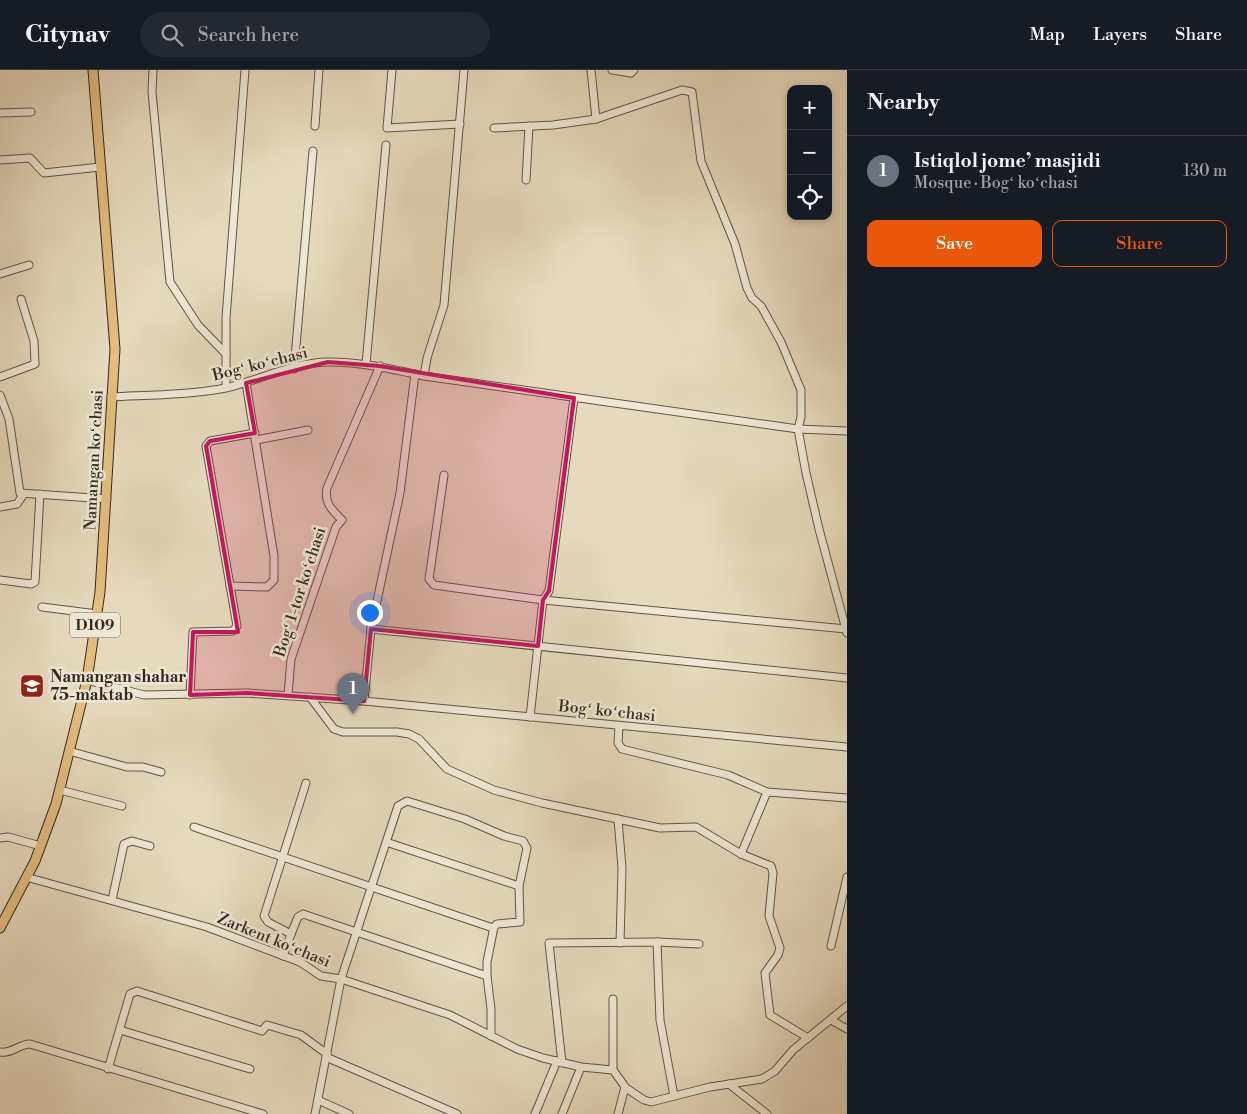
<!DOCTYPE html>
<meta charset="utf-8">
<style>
:root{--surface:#171b24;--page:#242831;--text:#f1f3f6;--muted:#9ea1a6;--line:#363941;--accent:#ea580c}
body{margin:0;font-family:"Libre Bodoni",serif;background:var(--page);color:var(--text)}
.controls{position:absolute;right:15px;top:15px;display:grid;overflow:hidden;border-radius:10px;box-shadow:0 2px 8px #0003}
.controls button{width:45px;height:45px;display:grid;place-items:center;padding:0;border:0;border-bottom:1px solid var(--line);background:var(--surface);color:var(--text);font:25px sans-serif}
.you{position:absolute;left:369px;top:542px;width:18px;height:18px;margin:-12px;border:4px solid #fff;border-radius:50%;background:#1a73e8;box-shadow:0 0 0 8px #1a73e833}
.badge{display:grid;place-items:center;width:32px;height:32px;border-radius:50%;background:var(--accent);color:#fff;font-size:16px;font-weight:700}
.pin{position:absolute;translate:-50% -41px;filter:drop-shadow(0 1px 2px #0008)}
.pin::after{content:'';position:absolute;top:26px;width:18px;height:15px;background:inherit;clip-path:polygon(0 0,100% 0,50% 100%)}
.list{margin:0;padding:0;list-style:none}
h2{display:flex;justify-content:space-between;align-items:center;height:65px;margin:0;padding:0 20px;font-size:21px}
h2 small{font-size:16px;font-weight:400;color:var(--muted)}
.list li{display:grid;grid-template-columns:32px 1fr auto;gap:15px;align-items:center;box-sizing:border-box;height:70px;padding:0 20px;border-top:1px solid var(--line)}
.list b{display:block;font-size:19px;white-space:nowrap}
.list p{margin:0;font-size:16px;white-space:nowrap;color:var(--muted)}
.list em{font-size:16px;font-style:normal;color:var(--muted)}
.actions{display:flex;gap:10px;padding:15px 20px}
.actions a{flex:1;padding:11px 0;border:1px solid var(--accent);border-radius:10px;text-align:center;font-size:18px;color:var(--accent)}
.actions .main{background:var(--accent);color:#fff}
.icon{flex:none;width:28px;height:28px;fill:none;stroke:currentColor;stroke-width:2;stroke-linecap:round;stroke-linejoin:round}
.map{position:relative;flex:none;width:847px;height:1044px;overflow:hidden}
header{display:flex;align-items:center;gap:30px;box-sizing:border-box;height:70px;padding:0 25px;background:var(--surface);border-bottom:1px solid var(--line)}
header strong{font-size:24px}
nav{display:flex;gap:28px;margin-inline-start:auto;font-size:18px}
.search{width:350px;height:45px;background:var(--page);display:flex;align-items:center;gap:12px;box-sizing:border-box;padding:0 18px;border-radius:28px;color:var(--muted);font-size:19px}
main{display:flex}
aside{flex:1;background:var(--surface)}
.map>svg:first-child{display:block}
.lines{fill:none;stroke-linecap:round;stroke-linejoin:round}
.minor-casing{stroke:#5f5547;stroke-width:9}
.major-casing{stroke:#322920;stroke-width:11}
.minor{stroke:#efe6d4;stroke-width:7}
.major{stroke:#e3bc7e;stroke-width:9}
.marked{fill:#c2185b;fill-opacity:0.2;stroke:#c2185b;stroke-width:4;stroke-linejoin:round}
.labels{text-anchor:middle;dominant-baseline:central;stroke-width:5;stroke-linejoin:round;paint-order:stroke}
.shield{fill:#efe6d4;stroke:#6b6256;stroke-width:1}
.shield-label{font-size:15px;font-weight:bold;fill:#322920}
.street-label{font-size:16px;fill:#322920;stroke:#efe6d4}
.poi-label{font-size:16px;font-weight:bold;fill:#322920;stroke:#efe6d4;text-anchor:start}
</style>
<header>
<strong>Citynav</strong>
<div class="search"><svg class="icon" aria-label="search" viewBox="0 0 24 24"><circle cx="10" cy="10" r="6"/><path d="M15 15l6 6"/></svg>Search here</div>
<nav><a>Map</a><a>Layers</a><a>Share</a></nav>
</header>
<main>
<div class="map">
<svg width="847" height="1044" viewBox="0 0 847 1044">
<rect width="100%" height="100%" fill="#e6d9bd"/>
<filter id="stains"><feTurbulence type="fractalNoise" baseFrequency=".004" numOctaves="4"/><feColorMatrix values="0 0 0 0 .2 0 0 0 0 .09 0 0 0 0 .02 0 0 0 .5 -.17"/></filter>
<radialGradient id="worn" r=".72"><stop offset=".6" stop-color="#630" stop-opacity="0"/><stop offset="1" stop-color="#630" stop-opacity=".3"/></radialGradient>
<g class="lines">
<defs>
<g id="minor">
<path d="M 153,0 L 152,22 L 170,212 L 198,255 L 226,284"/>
<path d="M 392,0 L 387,58 L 460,54"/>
<path d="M 591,0 L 596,49 L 682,20 L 692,22 L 701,91 L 735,174 L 747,218 L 752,228 L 761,236 L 781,272 L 801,320 L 801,347 L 798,359 L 806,403 L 819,459 L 847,563"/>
<path d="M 612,0 L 631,3 L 634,0"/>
<path d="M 0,43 L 31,42"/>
<path d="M 315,56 L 319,0"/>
<path d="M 494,58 L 553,55 L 596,49"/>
<path d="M 0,90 L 30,88 L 44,103 L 100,97"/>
<path d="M 526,110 L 529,56"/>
<path d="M 0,204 L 29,195"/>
<path d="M 366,294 L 386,75"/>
<path d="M 294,299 L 313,81"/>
<path d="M 424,306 L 427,288 L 444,235 L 464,0"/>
<path d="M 0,307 L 35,294 L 34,271 L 21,229"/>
<path d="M 226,317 L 226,248 L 245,0"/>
<path d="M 0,325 L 9,349 L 20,423 L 107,429"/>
<path d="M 111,327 C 149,325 188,325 226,318 C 260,310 294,292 329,292 C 362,292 392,299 424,306 L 798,359 L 847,361"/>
<path d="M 256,370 L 308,360"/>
<path d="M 444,405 L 429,509 L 434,515 L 543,530 L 846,559"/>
<path d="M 0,437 L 17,434 L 23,425"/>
<path d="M 0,510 L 31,514 L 35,512 L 40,424"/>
<path d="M 230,516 L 267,517 L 274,510 L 274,486 L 246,313"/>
<path d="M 42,537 L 97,544"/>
<path d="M 371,559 L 847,608"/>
<path d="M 87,610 L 144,625 L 247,623 L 364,631 L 847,677"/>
<path d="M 190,625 L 193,562 L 233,561 L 237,556 L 206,376 L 210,371 L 255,363"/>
<path d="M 288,625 L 291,589 L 336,457 L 342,450 C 332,440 324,433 327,418 L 380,296"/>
<path d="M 310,627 L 334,659 L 343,662 L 397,662 L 409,664 L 419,669 L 447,699 L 494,720 L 542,733 L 660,758 L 696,757 L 741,784 L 771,796 L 773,803 L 769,846 L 780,878 L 778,885 L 765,903 L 770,945 L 808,968"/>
<path d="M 364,631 L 371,559 L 400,423 L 415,304"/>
<path d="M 530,647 L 543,530 L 549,521 L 574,328"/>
<path d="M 619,656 L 618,673 L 622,679 L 728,705 L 767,722 L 847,728"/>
<path d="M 69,681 L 127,697 L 143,697 L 161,702"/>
<path d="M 60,720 L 122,736"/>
<path d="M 618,749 L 622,798 L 620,873"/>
<path d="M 194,757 L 493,858"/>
<path d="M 0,768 L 8,767 L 41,776"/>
<path d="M 741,784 L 767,722"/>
<path d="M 26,807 L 207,857 L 300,892 L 321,906 L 341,909 L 450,945 L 517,979 L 543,988 L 581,997 L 613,1000 L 626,1018 L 644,1030 L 651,1032 L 710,1017 L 762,1009 L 775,1001 L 793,980 L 847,936"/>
<path d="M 112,830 L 124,774 L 132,771 L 150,776"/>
<path d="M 291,864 L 298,847 L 303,844 L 487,906 L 491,939 L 491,966"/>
<path d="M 657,872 L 699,874"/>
<path d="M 831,876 L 847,807"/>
<path d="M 283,886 L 291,864 L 268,852 L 264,846 L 306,713"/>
<path d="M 487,906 L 487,892 L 494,857 L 497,854 L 520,852 L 519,816"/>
<path d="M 613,929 L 613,1000"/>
<path d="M 831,950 L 847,959"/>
<path d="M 120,960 L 250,999"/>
<path d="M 0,982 C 12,984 19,974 30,974 L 263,1044"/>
<path d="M 326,987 L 457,1044"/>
<path d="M 562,993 L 549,873 L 657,872 L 660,950 L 674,1026"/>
<path d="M 108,999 L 130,924 L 137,921 L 262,961 L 267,955 L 301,965 L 327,984"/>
<path d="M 729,1014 L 767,1044"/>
<path d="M 318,1030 L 349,1044"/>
<path d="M 315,1044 L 341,909 L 398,736 L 407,731 L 465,749 L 504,766 L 523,771 L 527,778 L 519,816 L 386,772"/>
<path d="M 535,1044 L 557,991"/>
<path d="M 562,1044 L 581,997"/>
<path d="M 618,1044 L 625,1017"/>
</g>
<path id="major" d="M 0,858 L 35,791 L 56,734 L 87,610 L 100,522 L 115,279 L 93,0"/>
</defs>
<use href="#minor" class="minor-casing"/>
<use href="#major" class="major-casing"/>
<use href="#minor" class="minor"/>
<use href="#major" class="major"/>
</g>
<path class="marked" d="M 328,292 L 380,296 L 574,328 L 549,521 L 543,530 L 538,576 L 371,559 L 364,631 L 247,623 L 190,625 L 193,562 L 238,562 L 206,376 L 210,371 L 255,363 L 246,313 Z"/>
<defs>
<symbol id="school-square" viewBox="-11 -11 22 22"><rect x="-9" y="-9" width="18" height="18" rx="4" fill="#8f2418" stroke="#efe6d4"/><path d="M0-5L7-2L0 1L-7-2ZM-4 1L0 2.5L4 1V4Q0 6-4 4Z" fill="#fff"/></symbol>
</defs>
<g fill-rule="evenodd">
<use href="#school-square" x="18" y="602" width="28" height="28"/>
</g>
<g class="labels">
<rect class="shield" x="70" y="542.5" width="50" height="25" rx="4"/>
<g class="shield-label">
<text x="95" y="555">D109</text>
</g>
<g class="street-label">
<text transform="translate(260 294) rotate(-14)">Bogʻ koʻchasi</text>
<text transform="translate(94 390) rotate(-87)">Namangan koʻchasi</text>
<text transform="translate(300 522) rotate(-72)">Bogʻ 1-tor koʻchasi</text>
<text transform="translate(607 641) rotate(6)">Bogʻ koʻchasi</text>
<text transform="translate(274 870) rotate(22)">Zarkent koʻchasi</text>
</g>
<g class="poi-label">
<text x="50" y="607">Namangan shahar<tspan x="50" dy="18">75-maktab</tspan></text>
</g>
</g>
<rect width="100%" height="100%" filter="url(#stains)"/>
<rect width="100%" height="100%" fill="url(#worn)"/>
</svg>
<div class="controls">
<button>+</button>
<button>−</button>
<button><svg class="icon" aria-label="locate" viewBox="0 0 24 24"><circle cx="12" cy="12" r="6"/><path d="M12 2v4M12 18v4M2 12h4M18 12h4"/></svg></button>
</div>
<div class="you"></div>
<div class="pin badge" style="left:353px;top:644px;background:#6b7280">1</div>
</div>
<aside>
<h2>Nearby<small></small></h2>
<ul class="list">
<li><span class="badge" style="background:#6b7280">1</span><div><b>Istiqlol jome’ masjidi</b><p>Mosque · Bogʻ koʻchasi</p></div><em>130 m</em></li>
</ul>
<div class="actions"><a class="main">Save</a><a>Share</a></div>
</aside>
</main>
